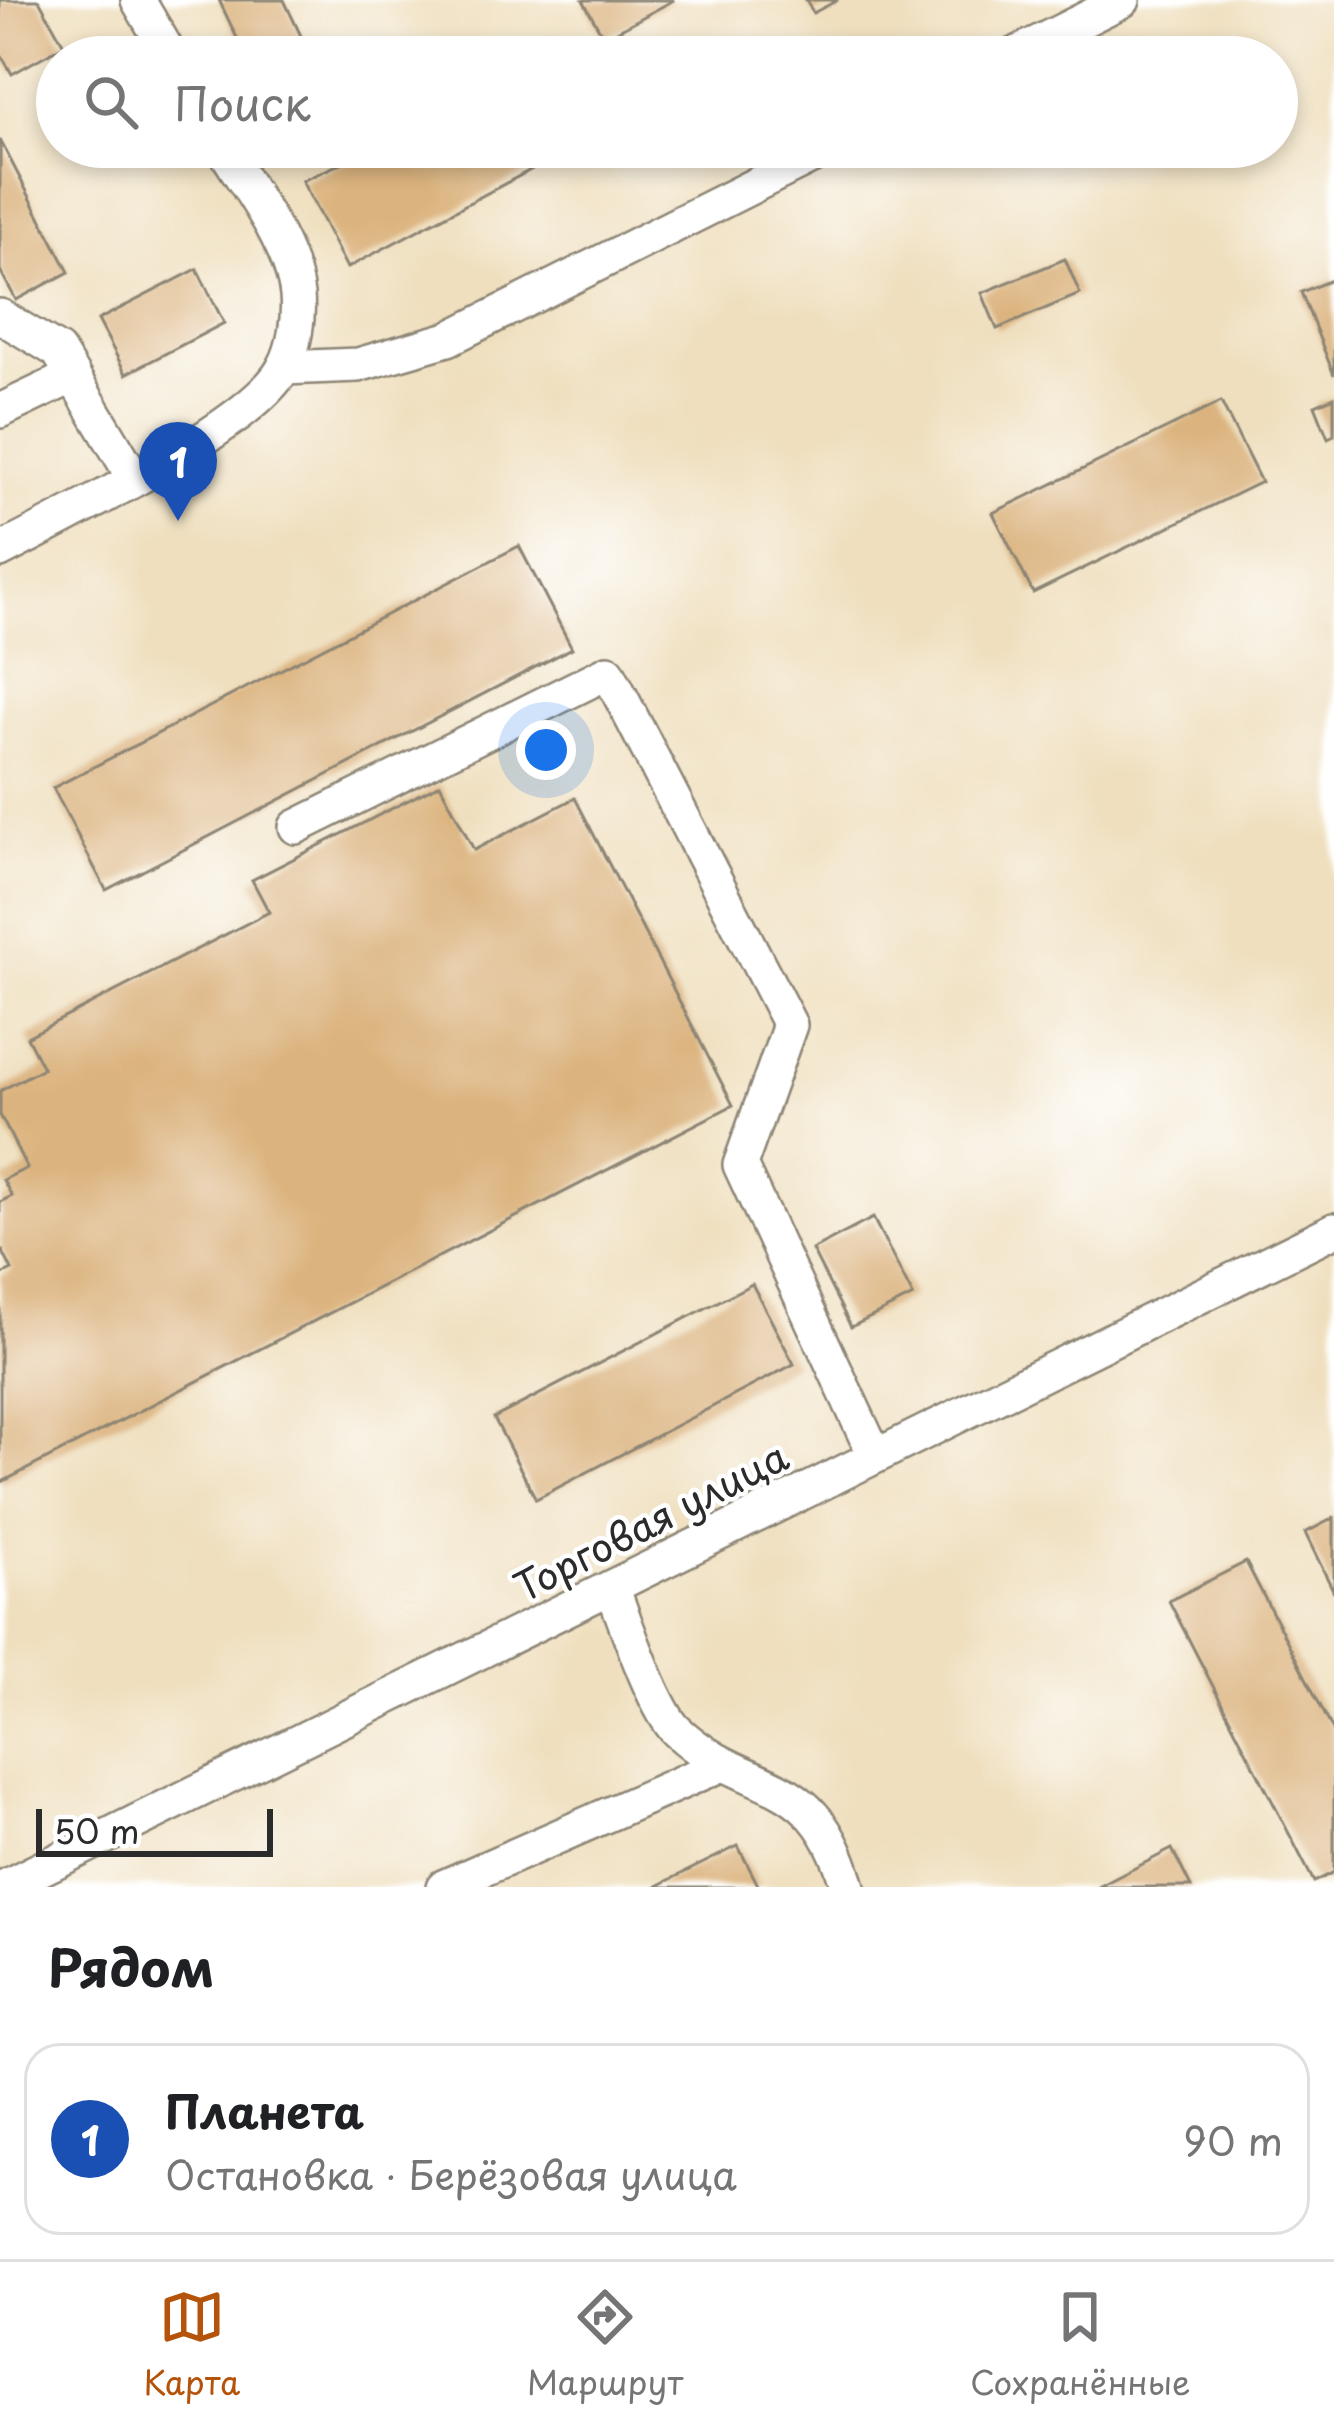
<!DOCTYPE html>
<html lang="ru">
<meta charset="utf-8">
<style>
:root{--surface:#fff;--page:#f2f2f2;--text:#202124;--muted:#757577;--line:#e0e0e0;--accent:#b45309}
body{margin:0;font-family:"Playpen Sans",sans-serif;background:var(--page);color:var(--text)}
.scale{position:absolute;left:36px;bottom:30px;width:237px;box-sizing:border-box;padding-left:12px;border:6px solid #2b2b2b;border-top:0;font-size:33px;line-height:42px;white-space:nowrap;color:#2b2b2b;-webkit-text-stroke:9px #fff;paint-order:stroke}
.you{position:absolute;left:546px;top:750px;width:42px;height:42px;margin:-30px;border:9px solid #fff;border-radius:50%;background:#1a73e8;box-shadow:0 0 0 18px #1a73e833}
.badge{display:grid;place-items:center;width:78px;height:78px;border-radius:50%;background:var(--accent);color:#fff;font-size:39px;font-weight:700}
.pin{position:absolute;translate:-50% -99px;filter:drop-shadow(0 3px 6px #0008)}
.pin::after{content:'';position:absolute;top:63px;width:42px;height:36px;background:inherit;clip-path:polygon(0 0,100% 0,50% 100%)}
.list{margin:0;padding:0;list-style:none}
h2{display:flex;justify-content:space-between;align-items:center;height:156px;margin:0;padding:0 48px;font-size:51px}
h2 small{font-size:39px;font-weight:400;color:var(--muted)}
.list li{display:grid;grid-template-columns:78px 1fr auto;gap:36px;align-items:center;box-sizing:border-box;height:192px;margin:0 24px 24px;padding:0 24px;border:3px solid var(--line);border-radius:36px}
.list b{display:block;font-size:45px;white-space:nowrap}
.list p{margin:0;font-size:39px;white-space:nowrap;color:var(--muted)}
.list em{font-size:39px;font-style:normal;color:var(--muted)}
.icon{flex:none;width:66px;height:66px;fill:none;stroke:currentColor;stroke-width:2;stroke-linecap:round;stroke-linejoin:round}
.map{position:relative;flex:none;width:1334px;height:1887px;overflow:hidden}
.search{position:absolute;background:var(--surface);box-shadow:0 6px 18px #0003;left:36px;right:36px;top:36px;height:132px;display:flex;align-items:center;gap:30px;box-sizing:border-box;padding:0 42px;border-radius:66px;color:var(--muted);font-size:45px}
.sheet{height:372px;background:var(--surface)}
nav{display:flex;justify-content:space-around;align-items:center;box-sizing:border-box;height:168px;border-top:3px solid var(--line);background:var(--surface);font-size:33px;color:var(--muted)}
nav a{display:grid;justify-items:center;gap:6px}
nav .on{color:var(--accent)}
.map>svg:first-child{display:block}
.building{fill:#dbb37e}
.lines{fill:none;stroke-linecap:round;stroke-linejoin:round}
.minor-casing{stroke:#8d8574;stroke-width:38}
.minor{stroke:#fff;stroke-width:33}
.labels{text-anchor:middle;dominant-baseline:central;stroke-width:9;stroke-linejoin:round;paint-order:stroke}
.street-label{font-size:39px;fill:#2b2b2b;stroke:#fff}
</style>
<div class="map">
<svg width="1334" height="1887" viewBox="0 0 1334 1887">
<rect width="100%" height="100%" fill="#fff"/>
<filter id="ink" filterUnits="userSpaceOnUse"><feTurbulence type="fractalNoise" baseFrequency=".00833" numOctaves="2"/><feDisplacementMap in="SourceGraphic" scale="24" xChannelSelector="R" yChannelSelector="G"/><feConvolveMatrix kernelMatrix="1 2 1 2 8 2 1 2 1" color-interpolation-filters="sRGB"/></filter>
<filter id="wash" filterUnits="userSpaceOnUse"><feTurbulence type="fractalNoise" baseFrequency=".004" numOctaves="4" result="noise"/><feDisplacementMap in="SourceGraphic" scale="48" xChannelSelector="R" yChannelSelector="G"/><feGaussianBlur stdDeviation="2.7" result="paint"/><feColorMatrix in="noise" values="0 0 0 0 0 0 0 0 0 0 0 0 0 0 0 0 0 1.4 0 .05"/><feComposite in="paint" operator="in"/></filter>
<g filter="url(#wash)">
<rect width="100%" height="100%" fill="#efdfbe"/>
<g id="blocks">
<g class="building">
<path d="M 0,0 L 39,0 L 64,45 L 12,74 L 0,53 Z"/>
<path d="M 219,0 L 284,0 L 311,57 L 246,57 Z"/>
<path d="M 583,0 L 674,0 L 604,38 Z"/>
<path d="M 806,0 L 838,0 L 813,13 Z"/>
<path d="M 0,140 L 69,272 L 16,300 L 0,270 Z"/>
<path d="M 377,147 L 547,147 L 553,158 L 347,268 L 302,181 Z"/>
<path d="M 1065,259 L 1080,294 L 997,329 L 982,293 Z"/>
<path d="M 197,269 L 224,323 L 126,374 L 98,320 Z"/>
<path d="M 1334,279 L 1334,375 L 1301,292 Z"/>
<path d="M 1334,397 L 1334,435 L 1328,438 L 1315,405 Z"/>
<path d="M 1221,402 L 1261,482 L 1033,593 L 993,513 Z"/>
<path d="M 519,546 L 572,648 L 106,890 L 53,788 Z"/>
<path d="M 440,784 L 474,850 L 575,798 L 733,1105 L 0,1483 L 0,1276 L 12,1270 L 0,1246 L 0,1202 L 12,1196 L 3,1180 L 27,1168 L 0,1115 L 0,1091 L 43,1068 L 27,1037 L 269,912 L 252,880 Z"/>
<path d="M 873,1218 L 913,1296 L 851,1327 L 812,1250 Z"/>
<path d="M 752,1284 L 794,1364 L 536,1499 L 494,1418 Z"/>
<path d="M 1334,1518 L 1334,1592 L 1305,1533 Z"/>
<path d="M 1246,1562 L 1334,1732 L 1334,1872 L 1314,1882 L 1169,1601 Z"/>
<path d="M 738,1846 L 759,1887 L 655,1887 Z"/>
<path d="M 1172,1849 L 1191,1887 L 1098,1887 Z"/>
</g>
</g>
</g>
<g filter="url(#ink)">
<use href="#blocks" fill-opacity="0" stroke="#8d8574" stroke-width="3"/>
<g class="lines">
<defs>
<g id="minor">
<path d="M 138,0 L 171,57"/>
<path d="M 1010,57 L 1123,0"/>
<path d="M 0,316 L 58,351 L 134,478"/>
<path d="M 284,368 L 358,365 L 448,339 L 831,147"/>
<path d="M 0,411 L 73,376"/>
<path d="M 0,551 C 65,516 253,427 284,367 C 295,347 299,317 297,295 C 291,243 249,191 223,147"/>
<path d="M 296,827 L 608,672 L 790,1025 L 740,1165 L 874,1454"/>
<path d="M 612,1587 C 625,1621 654,1709 677,1731 C 749,1798 814,1765 848,1887"/>
<path d="M 4,1887 L 1334,1230"/>
<path d="M 443,1887 L 723,1764"/>
</g>
</defs>
<use href="#minor" class="minor-casing"/>
<use href="#minor" class="minor"/>
</g>
</g>
<g class="labels">
<g class="street-label">
<text transform="translate(650 1520) rotate(-27)">Торговая улица</text>
</g>
</g>
</svg>
<div class="scale">50 m</div>
<div class="you"></div>
<div class="pin badge" style="left:178px;top:521px;background:#1a4fb4">1</div>
<div class="search"><svg class="icon" aria-label="search" viewBox="0 0 24 24"><circle cx="10" cy="10" r="6"/><path d="M15 15l6 6"/></svg>Поиск</div>
</div>
<section class="sheet">
<h2>Рядом<small></small></h2>
<ul class="list">
<li><span class="badge" style="background:#1a4fb4">1</span><div><b>Планета</b><p>Остановка · Берёзовая улица</p></div><em>90 m</em></li>
</ul>
</section>
<nav>
<a class="on"><svg class="icon" aria-label="map" viewBox="0 0 24 24"><path d="M3 6l6-2 6 2 6-2v14l-6 2-6-2-6 2zM9 4v14M15 6v14"/></svg>Карта</a>
<a><svg class="icon" aria-label="directions" viewBox="0 0 24 24"><path d="M12 3l9 9-9 9-9-9zM9 14v-3h6M13 9l2 2-2 2"/></svg>Маршрут</a>
<a><svg class="icon" aria-label="saved" viewBox="0 0 24 24"><path d="M7 4h10v16l-5-4-5 4z"/></svg>Сохранённые</a>
</nav>
